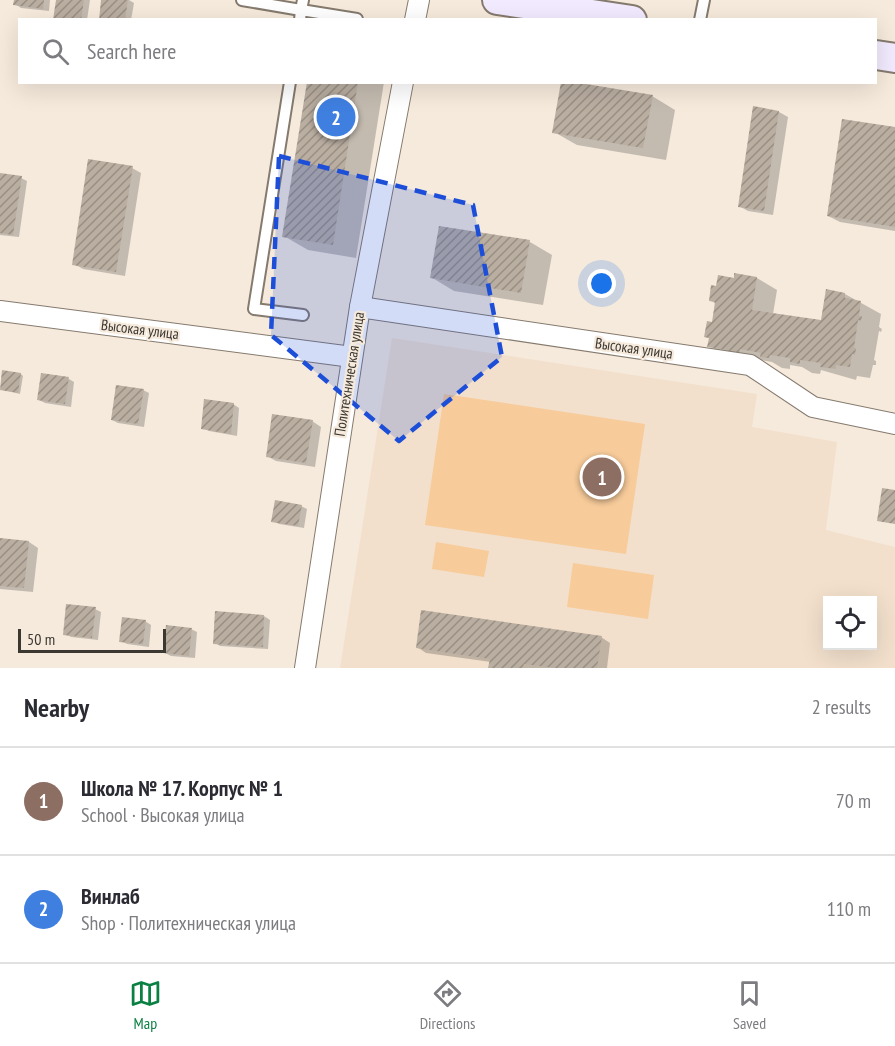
<!DOCTYPE html>
<meta charset="utf-8">
<style>
:root{--surface:#fff;--page:#f2f2f3;--text:#2b2b33;--muted:#7c7c81;--line:#e1e1e2;--accent:#0b8043}
body{margin:0;font-family:"PT Sans Narrow",sans-serif;background:var(--page);color:var(--text)}
.controls{position:absolute;right:18px;bottom:18px;display:grid;overflow:hidden;border-radius:0px;box-shadow:0 6px 24px #0002}
.controls button{width:54px;height:54px;display:grid;place-items:center;padding:0;border:0;border-bottom:2px solid var(--line);background:var(--surface);color:var(--text);font:30px sans-serif}
.scale{position:absolute;left:18px;bottom:15px;width:148px;box-sizing:border-box;padding-left:6px;border:3px solid #3b3731;border-top:0;font-size:16px;line-height:21px;white-space:nowrap;color:#3b3731;-webkit-text-stroke:4px #f6eadc;paint-order:stroke}
.you{position:absolute;left:602px;top:284px;width:21px;height:21px;margin:-15px;border:4px solid #fff;border-radius:50%;background:#1a73e8;box-shadow:0 0 0 9px #1a73e833}
.badge{display:grid;place-items:center;width:39px;height:39px;border-radius:50%;background:var(--accent);color:#fff;font-size:20px;font-weight:700}
.pin{position:absolute;translate:-50% -50%;border:3px solid #fff;box-shadow:0 2px 6px #0006}
.list{margin:0;padding:0;list-style:none}
h2{display:flex;justify-content:space-between;align-items:center;height:78px;margin:0;padding:0 24px;font-size:26px}
h2 small{font-size:20px;font-weight:400;color:var(--muted)}
.list li{display:grid;grid-template-columns:39px 1fr auto;gap:18px;align-items:center;box-sizing:border-box;height:108px;padding:0 24px;border-top:2px solid var(--line)}
.list b{display:block;font-size:22px;white-space:nowrap}
.list p{margin:0;font-size:20px;white-space:nowrap;color:var(--muted)}
.list em{font-size:20px;font-style:normal;color:var(--muted)}
.icon{flex:none;width:33px;height:33px;fill:none;stroke:currentColor;stroke-width:2;stroke-linecap:round;stroke-linejoin:round}
.map{position:relative;flex:none;width:895px;height:668px;overflow:hidden}
.search{position:absolute;background:var(--surface);box-shadow:0 6px 24px #0002;left:18px;right:18px;top:18px;height:66px;display:flex;align-items:center;gap:15px;box-sizing:border-box;padding:0 21px;border-radius:0px;color:var(--muted);font-size:22px}
.sheet{height:294px;background:var(--surface)}
nav{display:flex;justify-content:space-around;align-items:center;box-sizing:border-box;height:84px;border-top:2px solid var(--line);background:var(--surface);font-size:16px;color:var(--muted)}
nav a{display:grid;justify-items:center;gap:3px}
nav .on{color:var(--accent)}
.map>svg:first-child{display:block}
.built{fill:#f2e0cc;fill-rule:evenodd}
.park{fill:#f7cb9a}
.shadow{fill:#0003}
.building{fill:url(#building-hatch)}
.lines{fill:none;stroke-linecap:round;stroke-linejoin:round}
.lane-casing{stroke:#857a6e;stroke-width:14}
.street-casing{stroke:#857a6e;stroke-width:22}
.secondary-casing{stroke:#857a6e;stroke-width:32}
.lane{stroke:#fff;stroke-width:10}
.street{stroke:#fff;stroke-width:20}
.secondary{stroke:#f2eafe;stroke-width:28}
.marked{fill:#1d4ed8;fill-opacity:0.2;stroke:#1d4ed8;stroke-width:4.5;stroke-dasharray:12 8;stroke-linejoin:round}
.labels{text-anchor:middle;dominant-baseline:central;stroke-width:4.5;stroke-linejoin:round;paint-order:stroke}
.street-label{font-size:15px;fill:#3b3731;stroke:#f6eadc}
</style>
<div class="map">
<svg width="895" height="668" viewBox="0 0 895 668">
<defs>
<pattern id="building-hatch" width="6" height="6" patternUnits="userSpaceOnUse" patternTransform="scale(1.5)"><rect width="6" height="6" fill="#baaea1"/><path d="M-1 1l2-2M0 6l6-6M5 7l2-2" fill="none" stroke="#988e84"/></pattern>
</defs>
<rect width="100%" height="100%" fill="#f6eadc"/>
<path class="built" d="M 392,338 L 757,394 L 752,427 L 837,442 L 826,530 L 895,547 L 895,668 L 340,668 ZM 828,600 L 872,600 L 872,646 L 828,646 Z"/>
<g class="park">
<path d="M 444,394 L 645,424 L 626,554 L 425,525 Z"/>
<path d="M 436,542 L 489,551 L 484,577 L 432,569 Z"/>
<path d="M 573,563 L 654,575 L 648,619 L 567,607 Z"/>
</g>
<g class="shadow">
<path d="M 15,0 L 50,0 L 49,11 L 21,8 L 15,4 Z"/>
<path d="M 57,0 L 90,0 L 87,20 L 56,20 Z"/>
<path d="M 103,0 L 129,0 L 134,3 L 131,20 L 100,20 Z"/>
<path d="M 308,82 L 384,82 L 356,258 L 308,250 L 284,236 Z"/>
<path d="M 652,96 L 675,110 L 666,160 L 577,145 L 554,132 Z"/>
<path d="M 755,108 L 779,112 L 788,117 L 773,215 L 748,211 L 739,206 Z"/>
<path d="M 895,129 L 895,231 L 840,222 L 828,216 Z"/>
<path d="M 132,168 L 141,173 L 125,276 L 83,269 L 74,264 Z"/>
<path d="M 0,175 L 21,178 L 27,181 L 19,237 L 0,235 Z"/>
<path d="M 530,242 L 552,255 L 543,305 L 454,291 L 431,277 Z"/>
<path d="M 757,278 L 777,290 L 773,314 L 822,322 L 845,294 L 881,314 L 879,327 L 882,329 L 881,332 L 879,331 L 874,360 L 876,361 L 876,365 L 873,365 L 870,378 L 857,376 L 856,380 L 821,370 L 820,374 L 812,373 L 802,367 L 790,365 L 790,369 L 782,368 L 772,362 L 760,360 L 759,366 L 730,358 L 709,346 L 710,339 L 706,337 L 713,323 L 716,304 L 710,300 L 717,288 L 735,279 Z"/>
<path d="M 21,374 L 23,376 L 20,394 L 0,389 Z"/>
<path d="M 69,379 L 74,382 L 71,407 L 45,403 L 39,400 Z"/>
<path d="M 143,390 L 149,393 L 144,427 L 118,423 L 112,420 Z"/>
<path d="M 233,404 L 239,408 L 237,436 L 209,431 L 203,428 Z"/>
<path d="M 312,421 L 321,427 L 315,467 L 276,461 L 267,456 Z"/>
<path d="M 301,506 L 307,509 L 304,528 L 279,524 L 273,521 Z"/>
<path d="M 0,540 L 29,542 L 38,548 L 33,592 L 0,589 Z"/>
<path d="M 95,609 L 101,612 L 98,640 L 71,637 L 65,634 Z"/>
<path d="M 216,613 L 264,616 L 270,620 L 268,649 L 220,646 L 215,643 Z"/>
<path d="M 145,621 L 151,625 L 149,647 L 127,644 L 121,641 Z"/>
<path d="M 191,629 L 197,632 L 195,658 L 171,656 L 165,653 Z"/>
<path d="M 601,637 L 610,643 L 607,668 L 490,668 L 491,662 L 426,653 L 417,647 Z"/>
</g>
<g class="building">
<path d="M 14,0 L 44,0 L 43,9 L 13,5 Z"/>
<path d="M 56,0 L 84,0 L 81,20 L 53,20 Z"/>
<path d="M 101,0 L 128,0 L 125,20 L 99,20 Z"/>
<path d="M 307,82 L 358,82 L 333,245 L 282,237 Z"/>
<path d="M 561,82 L 574,82 L 653,95 L 643,148 L 552,133 Z"/>
<path d="M 753,106 L 779,111 L 764,211 L 738,207 Z"/>
<path d="M 842,119 L 895,127 L 895,227 L 827,216 Z"/>
<path d="M 88,159 L 133,166 L 116,272 L 72,265 Z"/>
<path d="M 0,173 L 22,176 L 13,235 L 0,233 Z"/>
<path d="M 439,226 L 530,240 L 521,293 L 430,278 Z"/>
<path d="M 734,273 L 757,277 L 752,310 L 821,320 L 826,289 L 845,293 L 845,298 L 861,301 L 859,316 L 862,316 L 861,321 L 858,320 L 854,348 L 856,348 L 855,355 L 852,354 L 850,367 L 836,365 L 836,369 L 820,367 L 821,363 L 800,360 L 800,364 L 790,362 L 790,358 L 770,355 L 769,358 L 760,357 L 761,353 L 740,349 L 739,355 L 726,353 L 727,350 L 707,347 L 709,338 L 704,337 L 707,321 L 712,322 L 715,302 L 709,301 L 711,285 L 716,286 L 718,275 L 734,278 Z"/>
<path d="M 2,370 L 21,373 L 18,393 L 0,390 Z"/>
<path d="M 41,373 L 69,377 L 65,404 L 37,400 Z"/>
<path d="M 116,385 L 144,389 L 138,424 L 111,420 Z"/>
<path d="M 204,399 L 234,403 L 231,434 L 201,429 Z"/>
<path d="M 272,414 L 313,420 L 306,463 L 266,457 Z"/>
<path d="M 882,488 L 895,490 L 895,524 L 877,521 Z"/>
<path d="M 275,500 L 302,505 L 298,526 L 271,522 Z"/>
<path d="M 0,538 L 29,541 L 24,588 L 0,586 Z"/>
<path d="M 66,604 L 96,607 L 92,638 L 63,635 Z"/>
<path d="M 421,610 L 602,636 L 597,668 L 555,668 L 524,664 L 523,668 L 488,668 L 490,659 L 416,648 Z"/>
<path d="M 215,611 L 264,615 L 263,647 L 213,644 Z"/>
<path d="M 122,617 L 146,620 L 143,644 L 119,642 Z"/>
<path d="M 166,625 L 192,628 L 189,656 L 163,653 Z"/>
</g>
<g class="lines">
<defs>
<g id="lane">
<path d="M 242,0 L 301,10 L 303,0"/>
<path d="M 300,20 L 301,10 L 357,19"/>
<path d="M 700,20 L 704,0"/>
<path d="M 290,82 L 254,309 L 303,315"/>
</g>
<g id="street">
<path d="M 415,20 L 419,0"/>
<path d="M 360,307 L 750,365 L 813,407 L 895,424"/>
<path d="M 0,311 L 352,357"/>
<path d="M 305,668 L 360,307 L 403,82"/>
</g>
<g id="secondary">
<path d="M 497,0 L 632,20"/>
<path d="M 876,55 L 895,58"/>
</g>
</defs>
<use href="#lane" class="lane-casing"/>
<use href="#street" class="street-casing"/>
<use href="#secondary" class="secondary-casing"/>
<use href="#lane" class="lane"/>
<use href="#street" class="street"/>
<use href="#secondary" class="secondary"/>
</g>
<path class="marked" d="M 279,156 L 473,205 L 502,357 L 399,441 L 271,335 Z"/>
<g class="labels">
<g class="street-label">
<text transform="translate(140 329) rotate(7)">Высокая улица</text>
<text transform="translate(634 348) rotate(8)">Высокая улица</text>
<text transform="translate(349 374) rotate(-81)">Политехническая улица</text>
</g>
</g>
</svg>
<div class="controls">
<button><svg class="icon" aria-label="locate" viewBox="0 0 24 24"><circle cx="12" cy="12" r="6"/><path d="M12 2v4M12 18v4M2 12h4M18 12h4"/></svg></button>
</div>
<div class="scale">50 m</div>
<div class="you"></div>
<div class="pin badge" style="left:602px;top:477px;background:#8d6e63">1</div>
<div class="pin badge" style="left:336px;top:117px;background:#3f7fe0">2</div>
<div class="search"><svg class="icon" aria-label="search" viewBox="0 0 24 24"><circle cx="10" cy="10" r="6"/><path d="M15 15l6 6"/></svg>Search here</div>
</div>
<section class="sheet">
<h2>Nearby<small>2 results</small></h2>
<ul class="list">
<li><span class="badge" style="background:#8d6e63">1</span><div><b>Школа № 17. Корпус № 1</b><p>School · Высокая улица</p></div><em>70 m</em></li>
<li><span class="badge" style="background:#3f7fe0">2</span><div><b>Винлаб</b><p>Shop · Политехническая улица</p></div><em>110 m</em></li>
</ul>
</section>
<nav>
<a class="on"><svg class="icon" aria-label="map" viewBox="0 0 24 24"><path d="M3 6l6-2 6 2 6-2v14l-6 2-6-2-6 2zM9 4v14M15 6v14"/></svg>Map</a>
<a><svg class="icon" aria-label="directions" viewBox="0 0 24 24"><path d="M12 3l9 9-9 9-9-9zM9 14v-3h6M13 9l2 2-2 2"/></svg>Directions</a>
<a><svg class="icon" aria-label="saved" viewBox="0 0 24 24"><path d="M7 4h10v16l-5-4-5 4z"/></svg>Saved</a>
</nav>
